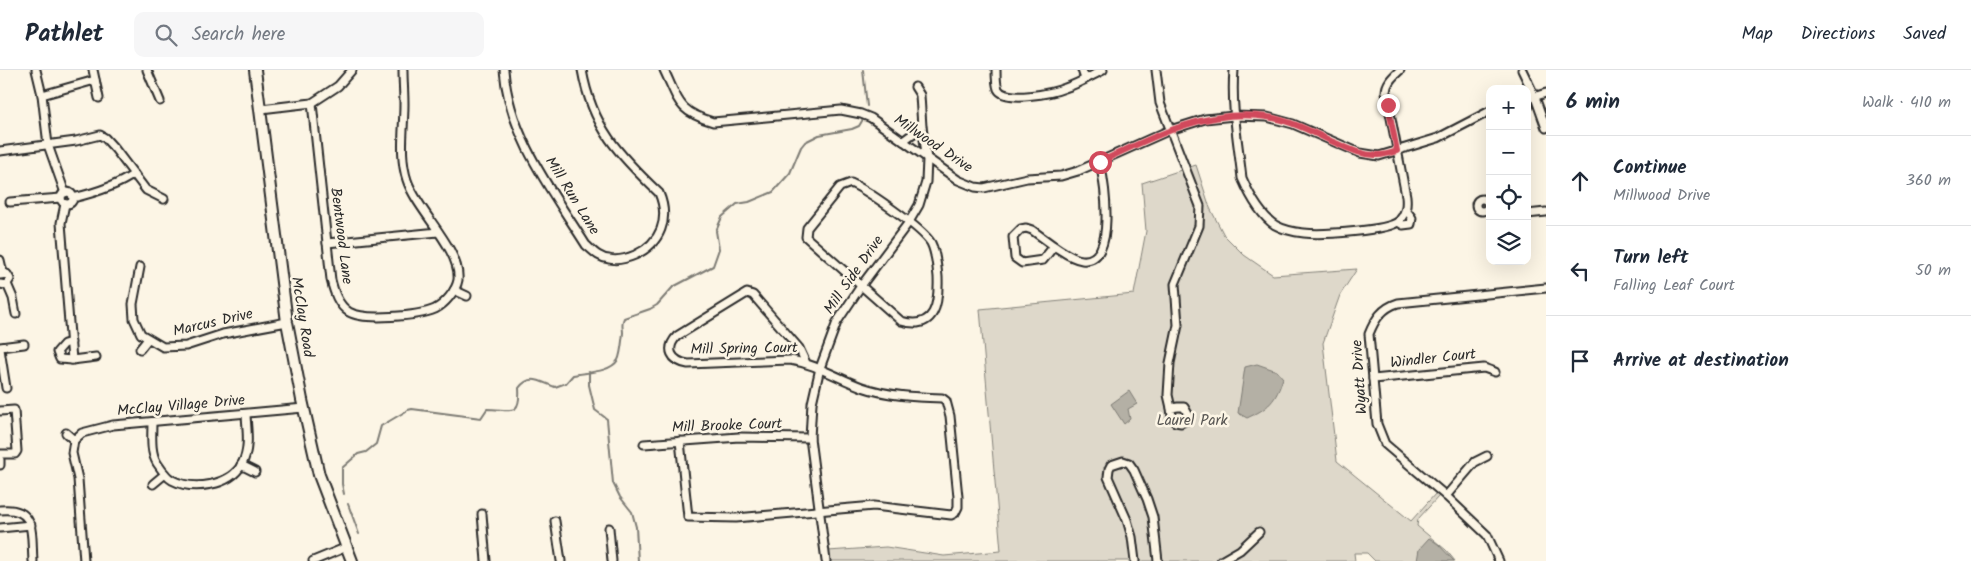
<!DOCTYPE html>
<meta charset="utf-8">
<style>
:root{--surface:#fff;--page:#f6f6f7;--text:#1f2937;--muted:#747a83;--line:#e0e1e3}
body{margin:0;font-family:Kalam,sans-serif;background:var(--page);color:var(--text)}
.controls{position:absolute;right:15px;top:15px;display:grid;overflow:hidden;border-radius:10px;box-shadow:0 5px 20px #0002}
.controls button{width:45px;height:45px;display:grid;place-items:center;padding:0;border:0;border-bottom:1px solid var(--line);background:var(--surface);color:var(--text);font:25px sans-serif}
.stop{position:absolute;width:15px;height:15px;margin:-11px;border:4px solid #d1495b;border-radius:50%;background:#fff}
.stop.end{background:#d1495b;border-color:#fff;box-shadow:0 1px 5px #0008}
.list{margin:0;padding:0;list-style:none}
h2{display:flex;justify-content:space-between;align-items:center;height:65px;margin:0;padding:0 20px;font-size:21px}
h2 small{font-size:16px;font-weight:400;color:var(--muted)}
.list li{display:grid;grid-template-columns:32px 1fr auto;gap:15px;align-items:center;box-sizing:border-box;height:90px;padding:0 20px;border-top:1px solid var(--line)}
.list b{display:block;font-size:19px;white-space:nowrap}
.list p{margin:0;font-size:16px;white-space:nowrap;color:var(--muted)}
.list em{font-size:16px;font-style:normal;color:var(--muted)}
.icon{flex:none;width:28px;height:28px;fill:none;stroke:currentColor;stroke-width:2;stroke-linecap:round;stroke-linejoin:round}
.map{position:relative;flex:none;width:1546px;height:491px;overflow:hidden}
header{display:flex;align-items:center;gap:30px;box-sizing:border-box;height:70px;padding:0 25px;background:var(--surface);border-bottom:1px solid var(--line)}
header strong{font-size:24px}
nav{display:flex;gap:28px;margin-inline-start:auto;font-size:18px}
.search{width:350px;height:45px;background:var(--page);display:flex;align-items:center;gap:12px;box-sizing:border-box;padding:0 18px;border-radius:10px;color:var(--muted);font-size:19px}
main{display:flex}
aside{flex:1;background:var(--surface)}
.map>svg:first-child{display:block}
.green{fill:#ded8ca;stroke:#84827a}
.water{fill:#b4b0a5;stroke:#7d7b74}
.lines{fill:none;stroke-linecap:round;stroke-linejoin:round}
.stream{stroke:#7d7b74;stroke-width:2}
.minor-casing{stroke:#2b2b2b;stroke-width:11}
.secondary-casing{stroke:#2b2b2b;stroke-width:14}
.minor{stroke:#fcf5e5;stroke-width:7}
.secondary{stroke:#fcf5e5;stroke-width:10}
.route{stroke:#d1495b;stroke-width:6}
.labels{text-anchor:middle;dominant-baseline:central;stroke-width:5;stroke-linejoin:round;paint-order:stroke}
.street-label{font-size:15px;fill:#2b2b2b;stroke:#fcf5e5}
.park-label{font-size:15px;fill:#585653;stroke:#fcf5e5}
</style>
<header>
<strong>Pathlet</strong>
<div class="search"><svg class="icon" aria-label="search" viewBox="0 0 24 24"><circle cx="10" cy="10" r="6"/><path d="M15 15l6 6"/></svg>Search here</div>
<nav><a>Map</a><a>Directions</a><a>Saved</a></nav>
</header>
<main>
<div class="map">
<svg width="1546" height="491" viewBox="0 0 1546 491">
<rect width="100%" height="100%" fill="#fcf5e5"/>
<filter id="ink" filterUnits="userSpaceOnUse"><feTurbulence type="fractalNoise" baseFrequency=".02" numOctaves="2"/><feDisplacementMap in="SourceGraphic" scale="10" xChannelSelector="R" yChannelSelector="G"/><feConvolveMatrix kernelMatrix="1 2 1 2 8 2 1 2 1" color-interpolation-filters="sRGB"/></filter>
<g filter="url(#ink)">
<path class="green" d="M 1196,95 L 1210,138 L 1224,165 L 1244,185 L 1273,205 L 1357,199 L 1340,225 L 1323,273 L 1337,391 L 1411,451 L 1436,423 L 1439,426 L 1418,449 L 1417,456 L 1446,480 L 1455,491 L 1375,491 L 1367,483 L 1354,483 L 1355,491 L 829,491 L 828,481 L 886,477 L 944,486 L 1001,481 L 980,239 L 1134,224 L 1146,161 L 1142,113 Z"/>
<g class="water">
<path d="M 1257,294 L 1277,301 L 1283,308 C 1276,331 1269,338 1247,348 L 1238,343 L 1245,297 Z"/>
<path d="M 1129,321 L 1137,334 L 1128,339 L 1130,349 L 1124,354 L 1111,334 Z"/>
<path d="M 1429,468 L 1438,474 L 1454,491 L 1417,491 L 1419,479 Z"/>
</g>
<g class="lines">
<g class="stream">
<path d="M 863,0 L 867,36"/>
<path d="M 589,302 L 589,315 L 595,340 L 607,349 L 613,413 L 620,427 L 632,442 L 636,457 L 638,491"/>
<path d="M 344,424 L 342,414 L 342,398 L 358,384 L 366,382 L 376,374 L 381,356 L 408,340 L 412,339 L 481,348 L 487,339 C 510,339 521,348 519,318 C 530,303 541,312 555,317 L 566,313 L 573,305 C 585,302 610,303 618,290 C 621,285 622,270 623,263 C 623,257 621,254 624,248 L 650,239 L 657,235 L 673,217 L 713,196 L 719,179 L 716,161 L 722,147 L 737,134 L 749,132 L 773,122 L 790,103 L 801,77 L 805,72 L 819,65 L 852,59 L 859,56 L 862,51"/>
<path d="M 348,434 L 359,464"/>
</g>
<defs>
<g id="minor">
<path d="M 36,0 L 42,25 L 48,75 L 65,123"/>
<path d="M 93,0 L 99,28"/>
<path d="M 147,0 L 160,31"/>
<path d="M 504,0 C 509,66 552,121 586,175 C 593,181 599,188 609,189 C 618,191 628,188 635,185 C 661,173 670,149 659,123 C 619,85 592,57 582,0"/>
<path d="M 664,0 C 679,31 677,41 713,52 L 841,40 L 861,44 L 871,48 L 958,110 L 975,117 L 984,118 L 1027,108 L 1061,106 L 1078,101 L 1170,60 L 1205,49 L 1234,46 L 1267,47 L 1293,54 L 1360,83 L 1379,86 L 1438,68 L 1490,41"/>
<path d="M 996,0 C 996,5 996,14 998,19 C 1005,33 1053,23 1065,18 C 1078,14 1091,6 1103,0"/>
<path d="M 1082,0 L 1085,9"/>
<path d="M 1156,0 L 1160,33 L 1200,136 L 1199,156 L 1175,214 L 1178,255 L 1170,293 L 1168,325 L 1171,338"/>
<path d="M 1234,0 C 1231,36 1238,72 1242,108 C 1249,124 1260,145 1275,155 C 1284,160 1294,162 1304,163 C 1320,165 1389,161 1399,151 C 1406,143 1407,136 1406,126 L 1386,22 C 1386,12 1394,6 1400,0"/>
<path d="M 1522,0 L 1535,27 L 1546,58"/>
<path d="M 42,25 L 95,10"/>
<path d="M 1527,29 L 1546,23"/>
<path d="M 312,33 L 331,210 C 334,222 338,235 349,242 C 364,251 419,246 435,239 C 445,234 456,221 458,210 C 461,179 417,141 407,110 C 399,86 404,59 404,34 C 404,23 403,11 403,0"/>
<path d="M 261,39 L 312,33 L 338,16 L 352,0"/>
<path d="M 903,71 L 922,57"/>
<path d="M 0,81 L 76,71 L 100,65 L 105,68 L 115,79 L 146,120 L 164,129"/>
<path d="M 851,113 C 868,121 922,158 931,173 C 936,183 937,196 938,207 C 939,233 936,261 901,251 L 806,167 L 807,158 L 840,117 Z"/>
<circle cx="67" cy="128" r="6"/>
<path d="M 73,128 C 94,123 117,116 134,104"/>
<circle cx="1482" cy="135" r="6"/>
<path d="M 10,132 L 61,128"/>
<path d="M 65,134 L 61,153 L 72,290 L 96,287"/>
<path d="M 1527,144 L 1546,142"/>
<path d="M 1398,152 L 1403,155 L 1411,154 L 1412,148 L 1406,140"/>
<path d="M 1026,158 L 1032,160 L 1054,176 L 1043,190 L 1022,193 L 1015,188 L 1013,167 L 1021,159 Z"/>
<path d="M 327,173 L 438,162"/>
<path d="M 1054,176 C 1062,181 1072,189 1082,190 C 1118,194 1104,111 1100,93"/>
<path d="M 0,190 L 3,203"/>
<path d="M 140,197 L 133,234 L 134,249 L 141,264 L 163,277 L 186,276 L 223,264 L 287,252"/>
<path d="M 0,205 L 7,204 L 10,209 L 6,215 L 0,214"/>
<path d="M 7,214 L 13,228 L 16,244"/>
<path d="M 454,220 L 467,226"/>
<path d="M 71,272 L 64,274 L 57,282 L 60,289 L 72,290"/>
<path d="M 0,277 L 24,274"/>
<path d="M 0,279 L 6,318"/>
<path d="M 140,279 L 148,269"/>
<path d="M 1373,309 L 1484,298 L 1495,302"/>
<path d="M 1178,337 L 1184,337 L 1188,344 L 1186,350 L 1181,353 L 1175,352 L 1172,347 L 1171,338 Z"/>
<path d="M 0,341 L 14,340 L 17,381 L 15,384 L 0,384"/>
<path d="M 152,352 C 152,365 150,382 157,393 C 161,399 166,407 172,410 C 193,421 230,416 242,394 C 250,379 247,361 246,345"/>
<path d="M 66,363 L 74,370"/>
<path d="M 74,370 L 82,363 L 113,355 L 304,338"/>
<path d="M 74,370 L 72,383 L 78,409 L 84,491"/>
<path d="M 680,371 L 688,447 L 736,448 L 874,436 L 951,445 L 955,443 L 958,437 L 958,427 L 950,346 L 946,331 L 942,328 C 915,327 888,326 862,317 C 837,308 816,294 790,290 L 688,294 C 671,291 665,279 677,266 L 747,223 L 753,225 L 799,278 L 806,293"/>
<path d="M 644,374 L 739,367 L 810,368"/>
<path d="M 0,390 L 0,395"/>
<path d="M 241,395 L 255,402"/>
<path d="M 153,414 L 165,404"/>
<path d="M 1446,426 L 1475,392 L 1487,386"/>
<path d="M 0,440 C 37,436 31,464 33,491"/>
<path d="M 482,444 L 486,491"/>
<path d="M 555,451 L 561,491"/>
<path d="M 0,458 L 31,455"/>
<path d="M 609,458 L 612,491"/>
<path d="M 313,491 L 347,477"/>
<path d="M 826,491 L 810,368 L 812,333 L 820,298 L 837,252 L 861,216 L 909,152 L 919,135 L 926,112 L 927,89 L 922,57 L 920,25 L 915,17"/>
<path d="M 1135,491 L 1132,467 L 1127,450 L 1108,407 L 1109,399 L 1111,395 L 1123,391 L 1129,393 L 1134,400 L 1147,429 L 1153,447 L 1158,491"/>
<path d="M 1221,491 L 1240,480 L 1259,462"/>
<path d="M 1499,491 L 1487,465 L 1446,426 L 1385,374 L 1377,354 L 1369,264 C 1375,249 1382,238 1398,233 L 1546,218"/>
</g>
<path id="secondary" d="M 255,0 L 287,252 L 302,330 L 319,405 L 352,491"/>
</defs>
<use href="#minor" class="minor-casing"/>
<use href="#secondary" class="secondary-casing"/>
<use href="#minor" class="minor"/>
<use href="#secondary" class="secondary"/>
</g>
</g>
<g class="lines" filter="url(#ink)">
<path class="route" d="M 1100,92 C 1152,67 1207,38 1267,47 C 1289,50 1311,61 1331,71 C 1346,77 1361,86 1378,85 C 1384,85 1391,83 1397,81 L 1388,35"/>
</g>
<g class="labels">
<g class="street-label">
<text transform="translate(933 74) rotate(34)">Millwood Drive</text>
<text transform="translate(572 126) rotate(58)">Mill Run Lane</text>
<text transform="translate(341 166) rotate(83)">Bentwood Lane</text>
<text transform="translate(854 205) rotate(-55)">Mill Side Drive</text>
<text transform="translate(302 247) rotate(81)">McClay Road</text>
<text transform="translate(213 253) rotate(-13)">Marcus Drive</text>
<text transform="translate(744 279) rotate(-1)">Mill Spring Court</text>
<text transform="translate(1433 289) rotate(-6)">Windler Court</text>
<text transform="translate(1360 307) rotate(-94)">Wyatt Drive</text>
<text transform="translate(181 336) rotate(-5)">McClay Village Drive</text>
<text transform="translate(727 356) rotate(-2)">Mill Brooke Court</text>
</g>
<g class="park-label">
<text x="1192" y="351">Laurel Park</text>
</g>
</g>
</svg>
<div class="controls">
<button>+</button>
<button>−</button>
<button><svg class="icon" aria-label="locate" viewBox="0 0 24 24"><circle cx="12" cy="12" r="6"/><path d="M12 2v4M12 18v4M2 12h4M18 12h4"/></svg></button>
<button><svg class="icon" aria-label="layers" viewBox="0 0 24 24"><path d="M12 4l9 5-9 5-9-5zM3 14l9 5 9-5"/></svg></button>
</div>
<div class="stop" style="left:1100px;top:92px"></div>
<div class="stop end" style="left:1388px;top:35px"></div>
</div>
<aside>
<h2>6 min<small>Walk · 410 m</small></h2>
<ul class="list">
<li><svg class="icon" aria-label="ahead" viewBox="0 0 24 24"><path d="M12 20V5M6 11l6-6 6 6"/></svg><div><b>Continue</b><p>Millwood Drive</p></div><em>360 m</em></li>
<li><svg class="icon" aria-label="left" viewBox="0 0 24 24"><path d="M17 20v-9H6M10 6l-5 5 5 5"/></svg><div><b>Turn left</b><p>Falling Leaf Court</p></div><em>50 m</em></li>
<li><svg class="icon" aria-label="arrive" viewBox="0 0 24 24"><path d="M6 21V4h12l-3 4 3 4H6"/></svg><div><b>Arrive at destination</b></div></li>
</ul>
</aside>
</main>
